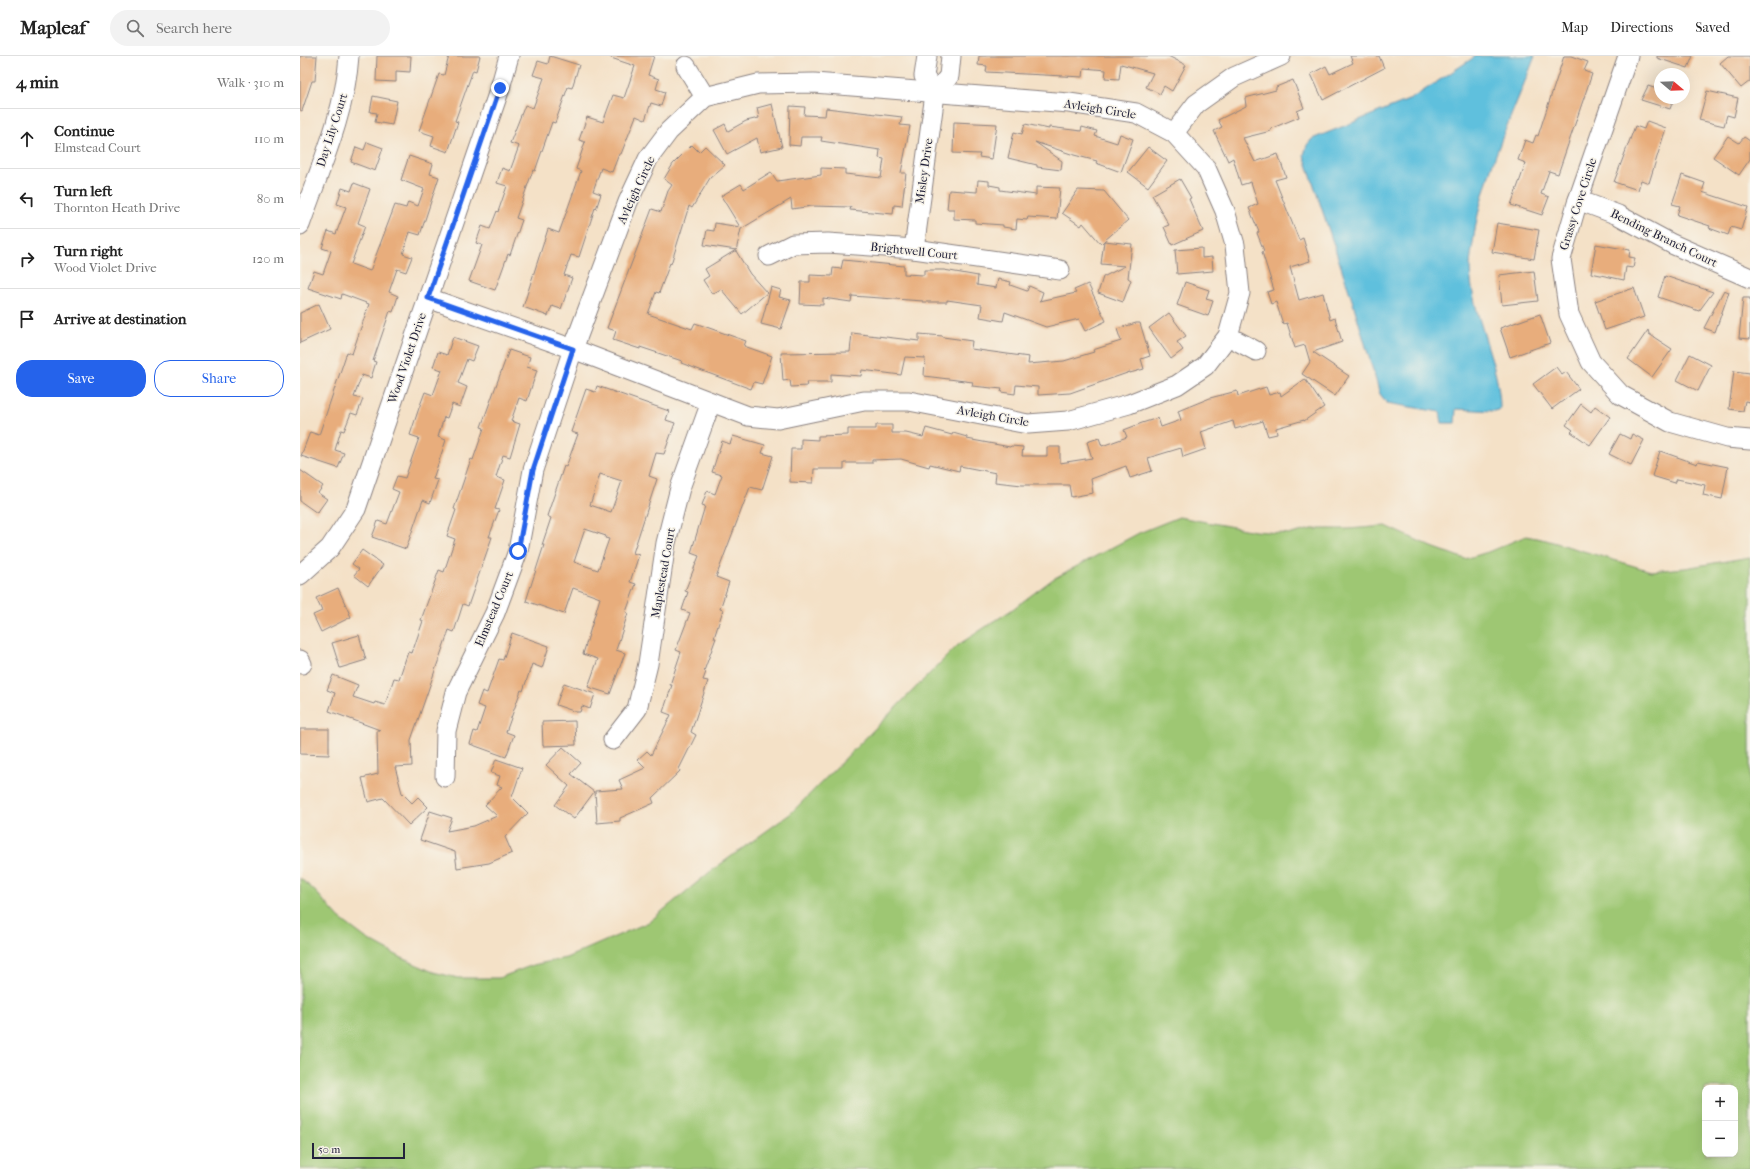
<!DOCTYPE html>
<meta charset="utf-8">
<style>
:root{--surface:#fff;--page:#f2f2f2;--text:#222;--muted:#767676;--line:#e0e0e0;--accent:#2563eb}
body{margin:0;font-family:"IM FELL French Canon",serif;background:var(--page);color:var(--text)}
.controls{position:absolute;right:12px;bottom:12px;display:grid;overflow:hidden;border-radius:8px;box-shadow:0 4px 16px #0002}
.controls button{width:36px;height:36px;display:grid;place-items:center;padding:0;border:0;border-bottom:1px solid var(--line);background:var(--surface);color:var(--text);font:20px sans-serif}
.compass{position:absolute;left:1354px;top:12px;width:36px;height:36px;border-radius:50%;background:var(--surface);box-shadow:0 4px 16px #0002;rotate:109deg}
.scale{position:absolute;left:12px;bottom:10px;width:93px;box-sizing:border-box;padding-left:4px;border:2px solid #22223b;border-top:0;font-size:11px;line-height:14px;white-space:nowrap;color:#22223b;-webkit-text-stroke:3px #f7f3e8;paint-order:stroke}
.stop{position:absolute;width:12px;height:12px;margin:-9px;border:3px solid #2563eb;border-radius:50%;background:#fff}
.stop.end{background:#2563eb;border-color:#fff;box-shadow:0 1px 4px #0008}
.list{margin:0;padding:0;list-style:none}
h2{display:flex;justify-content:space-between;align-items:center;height:52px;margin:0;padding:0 16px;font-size:17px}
h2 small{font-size:13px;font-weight:400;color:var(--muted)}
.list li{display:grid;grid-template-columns:26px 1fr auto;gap:12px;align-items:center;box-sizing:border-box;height:60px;padding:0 16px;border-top:1px solid var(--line)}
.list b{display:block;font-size:15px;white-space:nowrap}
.list p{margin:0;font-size:13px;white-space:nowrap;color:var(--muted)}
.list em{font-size:13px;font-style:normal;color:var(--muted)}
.actions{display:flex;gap:8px;padding:12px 16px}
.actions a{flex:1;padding:9px 0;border:1px solid var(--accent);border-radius:16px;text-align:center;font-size:14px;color:var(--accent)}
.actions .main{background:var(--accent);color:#fff}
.icon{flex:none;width:22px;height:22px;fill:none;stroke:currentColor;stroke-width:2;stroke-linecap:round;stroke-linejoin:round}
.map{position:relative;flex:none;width:1450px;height:1113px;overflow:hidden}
header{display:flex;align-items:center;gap:24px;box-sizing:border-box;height:56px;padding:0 20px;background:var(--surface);border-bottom:1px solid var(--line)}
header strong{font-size:19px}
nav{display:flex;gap:22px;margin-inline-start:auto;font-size:14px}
.search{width:280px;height:36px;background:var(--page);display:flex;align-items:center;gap:10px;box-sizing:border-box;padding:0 14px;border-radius:22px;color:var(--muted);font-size:15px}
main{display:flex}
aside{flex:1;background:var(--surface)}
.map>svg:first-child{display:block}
.green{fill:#9ec773;stroke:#607457;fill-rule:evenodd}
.water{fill:#5fc0dd;stroke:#40718c}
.building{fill:#e8ad7b;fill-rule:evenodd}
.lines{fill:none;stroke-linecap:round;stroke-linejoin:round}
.minor-casing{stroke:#8b8281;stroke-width:21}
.minor{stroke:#fff;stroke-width:19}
.route{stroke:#2563eb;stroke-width:5}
.labels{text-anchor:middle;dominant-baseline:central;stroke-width:3;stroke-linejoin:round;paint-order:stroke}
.street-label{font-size:12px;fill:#22223b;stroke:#f7f3e8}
</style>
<header>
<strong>Mapleaf</strong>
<div class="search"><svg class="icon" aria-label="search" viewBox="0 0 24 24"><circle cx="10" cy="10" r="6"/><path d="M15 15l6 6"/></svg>Search here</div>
<nav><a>Map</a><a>Directions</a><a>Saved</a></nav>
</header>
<main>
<aside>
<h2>4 min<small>Walk · 310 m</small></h2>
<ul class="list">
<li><svg class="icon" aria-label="ahead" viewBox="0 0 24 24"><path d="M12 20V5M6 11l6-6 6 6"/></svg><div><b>Continue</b><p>Elmstead Court</p></div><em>110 m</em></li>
<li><svg class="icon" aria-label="left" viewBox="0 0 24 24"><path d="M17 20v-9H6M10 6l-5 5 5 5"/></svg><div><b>Turn left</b><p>Thornton Heath Drive</p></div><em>80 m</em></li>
<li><svg class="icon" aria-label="right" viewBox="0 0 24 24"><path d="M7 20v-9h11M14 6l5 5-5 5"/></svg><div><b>Turn right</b><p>Wood Violet Drive</p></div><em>120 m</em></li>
<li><svg class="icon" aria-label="arrive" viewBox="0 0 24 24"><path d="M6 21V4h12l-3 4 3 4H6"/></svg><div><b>Arrive at destination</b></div></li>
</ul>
<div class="actions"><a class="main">Save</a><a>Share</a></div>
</aside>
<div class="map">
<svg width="1450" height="1113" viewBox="0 0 1450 1113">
<rect width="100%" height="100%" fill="#f7f3e8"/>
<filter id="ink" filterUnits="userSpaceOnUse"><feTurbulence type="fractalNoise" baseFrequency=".025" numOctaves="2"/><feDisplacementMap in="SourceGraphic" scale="8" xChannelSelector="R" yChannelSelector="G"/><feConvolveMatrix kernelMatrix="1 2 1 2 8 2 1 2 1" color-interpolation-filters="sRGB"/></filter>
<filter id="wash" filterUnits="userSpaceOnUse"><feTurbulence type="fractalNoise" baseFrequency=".012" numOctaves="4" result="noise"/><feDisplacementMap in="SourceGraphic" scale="16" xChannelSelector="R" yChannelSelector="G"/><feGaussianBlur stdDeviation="0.9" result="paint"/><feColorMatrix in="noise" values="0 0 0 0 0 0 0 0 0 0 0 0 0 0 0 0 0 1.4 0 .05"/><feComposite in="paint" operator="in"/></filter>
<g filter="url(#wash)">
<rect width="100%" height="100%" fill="#f4e1c7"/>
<path class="green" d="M 879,461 L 955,475 L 991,478 L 1012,473 L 1048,473 L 1086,470 L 1132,491 L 1165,503 L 1188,496 L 1226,480 L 1246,484 L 1351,515 L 1385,512 L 1450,501 L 1450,1113 L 0,1113 L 0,822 L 16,836 L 39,862 L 67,883 L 102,902 L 133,916 L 158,922 L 199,922 L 233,909 L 266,902 L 349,866 L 411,815 L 490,758 L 658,589 L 710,555 L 753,523 L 839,477 ZM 1405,1032 L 1435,1032 L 1435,1098 L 1405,1098 Z"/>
<path class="water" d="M 1176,0 L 1235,0 C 1212,60 1181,123 1173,187 C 1172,194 1170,203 1170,211 C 1171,260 1200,306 1200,353 L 1194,355 L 1156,353 L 1155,367 L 1142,367 L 1140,356 L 1087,347 L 1080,338 L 1053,247 L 1004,99 L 1007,89 L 1012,83 L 1111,43 Z"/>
<g id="blocks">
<g class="building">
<path d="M 0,0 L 17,0 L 15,25 L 12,25 L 2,55 L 0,54 Z"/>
<path d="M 77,0 L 111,0 L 110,16 L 96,15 L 96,26 L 76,25 Z"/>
<path d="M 149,0 L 180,0 L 176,15 L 173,14 L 155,65 L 158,66 L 148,96 L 131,90 L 134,80 L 119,75 L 139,18 L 144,19 Z"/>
<path d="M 250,0 L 279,9 L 272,32 L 268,31 L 255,67 L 252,66 L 235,115 L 233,114 L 216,162 L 222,164 L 210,199 L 208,198 L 195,234 L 169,225 L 182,189 L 176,187 L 182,170 L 190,173 L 197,155 L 198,156 L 207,130 L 197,127 L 202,112 L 210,115 L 219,90 L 210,87 L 225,49 L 233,52 L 244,22 L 233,19 L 238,5 L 248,8 Z"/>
<path d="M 311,0 L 354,0 L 348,19 L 359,23 L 356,33 L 365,36 L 361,50 L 351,47 L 345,64 L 336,60 L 321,98 L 319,98 L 312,116 L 301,112 L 293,135 L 301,138 L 296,153 L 295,152 L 279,201 L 271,199 L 264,219 L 272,222 L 267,236 L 261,253 L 252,250 L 248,260 L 223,251 L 248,173 L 259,177 L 281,115 L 276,113 L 285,86 L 279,84 L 287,61 L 303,66 L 313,39 L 324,42 L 335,10 L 311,2 Z"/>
<path d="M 679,0 L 868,0 L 886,9 L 872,35 L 864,30 L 860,38 L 846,31 L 853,17 L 821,8 L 819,23 L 805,22 L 806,14 L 784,12 L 783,21 L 686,16 L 687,10 L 678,9 Z"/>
<path d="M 1050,0 L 1079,0 L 1084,12 L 1023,44 L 1011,18 L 1026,10 L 1030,18 L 1053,7 Z"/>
<path d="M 1264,0 L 1271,0 L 1288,6 L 1284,15 L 1292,18 L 1258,118 L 1249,115 L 1241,138 L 1249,141 L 1242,159 L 1211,149 L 1226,107 L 1218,104 L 1225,84 L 1233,87 L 1236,79 L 1238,80 Z"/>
<path d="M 1357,0 L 1393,0 L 1388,12 L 1357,2 Z"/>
<path d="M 1428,0 L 1450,0 L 1450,25 L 1441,32 L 1420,7 Z"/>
<path d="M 993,24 L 1004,52 L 997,55 L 999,61 L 970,73 L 971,75 L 943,82 L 955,106 L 978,98 L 986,121 L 975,124 L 999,184 L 1003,182 L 1010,205 L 990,211 L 999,244 L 1023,237 L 1030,264 L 1035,262 L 1042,286 L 1013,296 L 1049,320 L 1035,340 L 1002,318 L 1010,306 L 1005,289 L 995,292 L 987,267 L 983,268 L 976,246 L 971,248 L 967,236 L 974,234 L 962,196 L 964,195 L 957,177 L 959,176 L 949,152 L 958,148 L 951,126 L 941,129 L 933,102 L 928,105 L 914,75 L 922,71 L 918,64 L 946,50 L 945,42 L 976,34 L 976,31 Z"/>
<path d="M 1348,30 L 1360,34 L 1360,42 L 1374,42 L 1370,53 L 1341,44 Z"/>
<path d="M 1407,35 L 1438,42 L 1434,61 L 1427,59 L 1424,70 L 1399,64 Z"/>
<path d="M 73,40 L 97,45 L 92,69 L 75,66 L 77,57 L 70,56 Z"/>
<path d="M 472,48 L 482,91 L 460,96 L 457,82 L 427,98 L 414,74 L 425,68 L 428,75 L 446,65 L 459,62 L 457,52 Z"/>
<path d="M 490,50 L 505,51 L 504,59 L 525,60 L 526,52 L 602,61 L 600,69 L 610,70 L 601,117 L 606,117 L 602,150 L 594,149 L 593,158 L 550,154 L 551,151 L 512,150 L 492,153 L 491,143 L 441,173 L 436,195 L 450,218 L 467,237 L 442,258 L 421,233 L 412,238 L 403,224 L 409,220 L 405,213 L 436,194 L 404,189 L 407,174 L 414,175 L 415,167 L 440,171 L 421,140 L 441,128 L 444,133 L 471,116 L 477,125 L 521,119 L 521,112 L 545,113 L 545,118 L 581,122 L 584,103 L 579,102 L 580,94 L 521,85 L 522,81 L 501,81 L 500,90 L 489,89 Z"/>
<path d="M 1347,65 L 1366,72 L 1349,127 L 1341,124 L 1338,134 L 1314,126 L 1335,70 L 1344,73 Z"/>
<path d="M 654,66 L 697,68 L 692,103 L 679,101 L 680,98 L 653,97 Z"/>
<path d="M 725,68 L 749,73 L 749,71 L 781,75 L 782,71 L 797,75 L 795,80 L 817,87 L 820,78 L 833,83 L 821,116 L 796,107 L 797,105 L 774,99 L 735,86 L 762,105 L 761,114 L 737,111 L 737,109 L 708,102 L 714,76 L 722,78 Z"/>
<path d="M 1428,80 L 1439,87 L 1444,81 L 1450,85 L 1450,103 L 1439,119 L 1413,101 Z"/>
<path d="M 67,86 L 83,92 L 75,115 L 51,106 L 56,91 L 64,94 Z"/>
<path d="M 392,89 L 399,96 L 405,90 L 425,109 L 410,122 L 392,152 L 389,150 L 371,208 L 370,207 L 359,237 L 356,236 L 348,258 L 392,273 L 395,267 L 446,285 L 444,290 L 472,300 L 462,328 L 454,326 L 451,333 L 381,307 L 382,305 L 340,291 L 340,293 L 313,284 L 316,275 L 307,272 L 352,153 L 361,156 L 368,135 L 372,129 L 364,123 L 373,108 Z"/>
<path d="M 848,91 L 867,105 L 848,131 L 828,116 Z"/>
<path d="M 109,100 L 133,108 L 130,118 L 139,121 L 120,179 L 110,176 L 103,198 L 112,201 L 106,216 L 97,213 L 89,236 L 98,240 L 93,256 L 90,255 L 73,305 L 76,306 L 71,322 L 62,319 L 54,341 L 63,343 L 57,359 L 51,357 L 44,375 L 41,374 L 35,394 L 44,397 L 38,412 L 1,400 L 10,376 L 19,379 L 47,296 L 52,298 L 69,248 L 42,238 L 41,243 L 8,232 L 14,215 L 23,218 L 31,195 L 22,192 L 28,175 L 36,178 L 46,151 L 37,148 L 42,132 L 51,135 L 54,127 L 70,133 L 58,167 L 65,170 L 51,208 L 70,215 L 95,149 L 106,152 L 108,146 L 118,150 L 124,133 L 101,124 Z"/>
<path d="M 1382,119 L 1405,127 L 1402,136 L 1448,151 L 1441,174 L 1431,171 L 1428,179 L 1409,172 L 1410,170 L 1377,159 L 1380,150 L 1372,148 Z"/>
<path d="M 880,123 L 891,142 L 889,143 L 903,175 L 872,189 L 864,171 L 869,169 L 852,139 Z"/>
<path d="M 678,124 L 689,125 L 689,129 L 700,131 L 700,134 L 736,139 L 736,131 L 760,132 L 757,163 L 728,161 L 727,164 L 717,163 L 716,173 L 703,171 L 703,169 L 675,167 L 675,164 L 654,163 L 654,153 L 647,153 L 649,134 L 677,136 Z"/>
<path d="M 778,134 L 804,135 L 828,164 L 804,185 L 832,188 L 828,222 L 831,224 L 823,246 L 798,237 L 803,221 L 825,210 L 801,208 L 804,185 L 801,188 L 783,167 L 781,170 L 762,157 Z"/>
<path d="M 1197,167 L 1239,174 L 1234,203 L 1192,196 Z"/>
<path d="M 1296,188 L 1330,194 L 1329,201 L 1335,202 L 1333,212 L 1326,211 L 1324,224 L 1291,217 Z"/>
<path d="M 902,192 L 902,202 L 912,201 L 913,215 L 877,218 L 875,194 Z"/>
<path d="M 543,204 L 604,210 L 604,218 L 624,219 L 624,214 L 644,214 L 678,220 L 677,229 L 696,232 L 698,223 L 711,226 L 710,229 L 727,235 L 729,230 L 743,236 L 740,245 L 776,237 L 774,234 L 788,228 L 806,265 L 785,275 L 779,263 L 746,271 L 705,256 L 703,265 L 680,261 L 682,249 L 647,244 L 647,246 L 623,246 L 623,245 L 552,240 L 551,246 L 523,242 L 523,249 L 500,248 L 501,226 L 510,226 L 510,219 L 532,220 L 533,212 L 541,213 Z"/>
<path d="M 1234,215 L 1238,245 L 1202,249 L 1199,219 Z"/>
<path d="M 1365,220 L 1413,236 L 1399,255 L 1358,241 Z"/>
<path d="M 885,226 L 909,234 L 906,243 L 913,245 L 908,260 L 877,249 Z"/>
<path d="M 471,231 L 481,234 L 479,241 L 491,244 L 481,273 L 461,268 Z"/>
<path d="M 1334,232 L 1344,261 L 1305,274 L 1295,245 Z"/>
<path d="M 1424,234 L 1429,236 L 1415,276 L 1404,272 Z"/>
<path d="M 1443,242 L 1450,242 L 1450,283 L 1439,282 Z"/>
<path d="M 19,248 L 30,273 L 0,287 L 0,257 Z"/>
<path d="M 869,257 L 886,280 L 877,286 L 883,294 L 871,303 L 849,272 Z"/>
<path d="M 1240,258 L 1250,287 L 1210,301 L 1200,272 Z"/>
<path d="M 836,267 L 840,267 L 850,300 L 841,303 L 844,313 L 830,317 L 830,316 L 770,337 L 738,339 L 738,331 L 716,329 L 715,338 L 701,336 L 702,333 L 672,330 L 673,326 L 624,320 L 625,302 L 605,301 L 601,319 L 562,314 L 561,320 L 531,318 L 531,326 L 506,326 L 507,330 L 491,331 L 490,324 L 483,325 L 481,297 L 550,296 L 552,277 L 619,285 L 619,278 L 643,280 L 643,281 L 672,285 L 671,293 L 729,301 L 728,308 L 764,305 L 794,296 L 793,294 L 821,285 L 817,273 Z"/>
<path d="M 1348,274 L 1349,278 L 1372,293 L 1352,321 L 1328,303 Z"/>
<path d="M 153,281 L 178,290 L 172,305 L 167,303 L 158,327 L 167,331 L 160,351 L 152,348 L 147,362 L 144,361 L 138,381 L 146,384 L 133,423 L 138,424 L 130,447 L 123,444 L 106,493 L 72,481 L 78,465 L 87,468 L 99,436 L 92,433 L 97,420 L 105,422 L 119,382 L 110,379 L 119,352 L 125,336 L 133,339 L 142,314 L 133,311 L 138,296 L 147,299 Z"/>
<path d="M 209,294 L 230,301 L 227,311 L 237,314 L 227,345 L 219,342 L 211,365 L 220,368 L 210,401 L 203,399 L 196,421 L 205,424 L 195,453 L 199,454 L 189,481 L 192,481 L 168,550 L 163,548 L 154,576 L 149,574 L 111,684 L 112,710 L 95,711 L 102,737 L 112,747 L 118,741 L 128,751 L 109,769 L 83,742 L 68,746 L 62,722 L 78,718 L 77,674 L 80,674 L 29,655 L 35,637 L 27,634 L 33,619 L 58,629 L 53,641 L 74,648 L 75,646 L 85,649 L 94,622 L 99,623 L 108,596 L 112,597 L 123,565 L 121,564 L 139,514 L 144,516 L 155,483 L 147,480 L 156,454 L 154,453 L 171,403 L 173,404 L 184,372 L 181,371 Z"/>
<path d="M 1390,298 L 1411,309 L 1398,335 L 1377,324 Z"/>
<path d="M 1256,311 L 1262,319 L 1266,316 L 1279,333 L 1252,353 L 1233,328 Z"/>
<path d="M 1434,315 L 1450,317 L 1450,346 L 1445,345 L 1443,355 L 1429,353 Z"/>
<path d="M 1005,323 L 1024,351 L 1004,365 L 1004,364 L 976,372 L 977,378 L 968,380 L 963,365 L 935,373 L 933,365 L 901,376 L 906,393 L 883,401 L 881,392 L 848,402 L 852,415 L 830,422 L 826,410 L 791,423 L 793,437 L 771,441 L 769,429 L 722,429 L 695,426 L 696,417 L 660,410 L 659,415 L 630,408 L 629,411 L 601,403 L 572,404 L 572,407 L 544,407 L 544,413 L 514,413 L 513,427 L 490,426 L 491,393 L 501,393 L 501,383 L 518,384 L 518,380 L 548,379 L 548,373 L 576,373 L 576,369 L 592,369 L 592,377 L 606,377 L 623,381 L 626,372 L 652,379 L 653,377 L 667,381 L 667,383 L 710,391 L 711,390 L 723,391 L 722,400 L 747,400 L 747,391 L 760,391 L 760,407 L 792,402 L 787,386 L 799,382 L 802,390 L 827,381 L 824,374 L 842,367 L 858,362 L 861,371 L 881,364 L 878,355 L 910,342 L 937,335 L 938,340 L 966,331 L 969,339 L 980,336 L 981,340 Z"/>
<path d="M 297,330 L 369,355 L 366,364 L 375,367 L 364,398 L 356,397 L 349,420 L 357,423 L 333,497 L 339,499 L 330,526 L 336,528 L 326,556 L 328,557 L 316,594 L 325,597 L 310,638 L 288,631 L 298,603 L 283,598 L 300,542 L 273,532 L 264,558 L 226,545 L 244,489 L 242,489 L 251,462 L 247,460 L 264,410 L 266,411 L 278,378 L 271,376 L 286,333 L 295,336 ZM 300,418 L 322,425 L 311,456 L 290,449 ZM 285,473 L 306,480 L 305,482 L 309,483 L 298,514 L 274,506 Z"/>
<path d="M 1281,348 L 1291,356 L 1295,350 L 1310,361 L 1290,389 L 1271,376 L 1273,374 L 1266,369 Z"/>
<path d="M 1320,378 L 1330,383 L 1332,378 L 1344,384 L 1331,409 L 1309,398 Z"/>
<path d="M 433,380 L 465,389 L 462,397 L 473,400 L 462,434 L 450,431 L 416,521 L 429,526 L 420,553 L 423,554 L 414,582 L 416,582 L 404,615 L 406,616 L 403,624 L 408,625 L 391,676 L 396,679 L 379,713 L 380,715 L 352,742 L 354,747 L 320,762 L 320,765 L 297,767 L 295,735 L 323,733 L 319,724 L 345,712 L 337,704 L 347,695 L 351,699 L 371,659 L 363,656 L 372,629 L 370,629 L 381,596 L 376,594 L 390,557 L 382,554 L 388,536 L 385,535 L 399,500 L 391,497 L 405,450 L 402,449 L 407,435 L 415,438 L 422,419 L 412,416 L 422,385 L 430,388 Z"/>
<path d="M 1360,395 L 1397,408 L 1398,405 L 1428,411 L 1422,443 L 1403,439 L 1405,429 L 1377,423 L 1375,427 L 1352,420 Z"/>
<path d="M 0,414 L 23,430 L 18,437 L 27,443 L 17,457 L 0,445 Z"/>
<path d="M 62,494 L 83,509 L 68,530 L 54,519 L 59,513 L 52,508 Z"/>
<path d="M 38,532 L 51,561 L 21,576 L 13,559 L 22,555 L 16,542 Z"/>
<path d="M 212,577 L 249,590 L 242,612 L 232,608 L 223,635 L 221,634 L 206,676 L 214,679 L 206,701 L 170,688 L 174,675 L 177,676 L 185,652 L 177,649 L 182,635 L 187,637 L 199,603 L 203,604 Z"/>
<path d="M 59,579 L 66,604 L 40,612 L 32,587 Z"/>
<path d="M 264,627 L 295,638 L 290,653 L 282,650 L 280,656 L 276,656 L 256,649 Z"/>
<path d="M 275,665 L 276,689 L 243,690 L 242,666 Z"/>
<path d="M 0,673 L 29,673 L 29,699 L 0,698 Z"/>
<path d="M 263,691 L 281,707 L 271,718 L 294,736 L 274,763 L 255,749 L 269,730 L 246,709 Z"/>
<path d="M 196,703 L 222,712 L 212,741 L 228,757 L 205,781 L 212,797 L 189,807 L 157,812 L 155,796 L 120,784 L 130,755 L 152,762 L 147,775 L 174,770 L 197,760 L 185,749 L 202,731 L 197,729 L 200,720 L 191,717 Z"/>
</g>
</g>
</g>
<g filter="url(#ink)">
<use href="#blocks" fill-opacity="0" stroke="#8b8281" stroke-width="1"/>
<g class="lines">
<defs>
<g id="minor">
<path d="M 627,0 L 624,20 L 635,38"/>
<path d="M 1328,0 L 1278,144 L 1261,203 L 1269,258 L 1291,306 L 1321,339 L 1370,366 L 1427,382 L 1450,384"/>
<path d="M 386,10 L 405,41"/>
<path d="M 874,77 L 896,48 L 934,21 L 981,0"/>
<path d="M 1278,144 L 1318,159 L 1372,188 L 1450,222"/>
<path d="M 0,169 C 19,114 45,59 49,0"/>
<path d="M 614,193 L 635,38 L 649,20 L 651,0"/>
<path d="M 469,200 L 493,188 L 528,187 L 614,193 L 760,214"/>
<path d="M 128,242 L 273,293 L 448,360 L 478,363 L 564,345 L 609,345 L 728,368 L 768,365 L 829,348 L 877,329 L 905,310 L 928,280 L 940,237 L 935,189 L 925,155 L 906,112 L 874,77 L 836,57 L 769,47 L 514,27 L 458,28 L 405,41 L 369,75 L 348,103 L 328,146 L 273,293 L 233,414 L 218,495 L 195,557 L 156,636 L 146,675 L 145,721"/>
<path d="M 928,280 L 956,295"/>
<path d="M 0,519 L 30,492 L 56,453 L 200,32 L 209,0"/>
<path d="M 0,604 L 2,608"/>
<path d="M 313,684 L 337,653 L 348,608 L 366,487 L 380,432 L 411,346"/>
</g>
</defs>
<use href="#minor" class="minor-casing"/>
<use href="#minor" class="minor"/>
</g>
</g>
<g class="lines" filter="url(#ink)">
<path class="route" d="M 200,32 L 128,242 L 273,293 L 233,414 L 218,495"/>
</g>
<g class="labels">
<g class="street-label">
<text transform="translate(800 53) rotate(9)">Avleigh Circle</text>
<text transform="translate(32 74) rotate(-72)">Day Lily Court</text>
<text transform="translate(624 115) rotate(-82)">Misley Drive</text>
<text transform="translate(336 134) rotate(-65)">Avleigh Circle</text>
<text transform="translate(1278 148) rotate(-72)">Grassy Cove Circle</text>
<text transform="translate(1364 182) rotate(26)">Bending Branch Court</text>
<text transform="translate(614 195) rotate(6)">Brightwell Court</text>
<text transform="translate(107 302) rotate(-71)">Wood Violet Drive</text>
<text transform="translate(693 360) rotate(10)">Avleigh Circle</text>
<text transform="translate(363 517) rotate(-80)">Maplestead Court</text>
<text transform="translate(194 553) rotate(-67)">Elmstead Court</text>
</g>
</g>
</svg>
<div class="controls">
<button>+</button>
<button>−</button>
</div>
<svg class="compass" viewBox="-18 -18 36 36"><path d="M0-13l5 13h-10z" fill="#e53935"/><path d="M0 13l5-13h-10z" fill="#767676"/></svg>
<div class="scale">50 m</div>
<div class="stop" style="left:218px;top:495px"></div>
<div class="stop end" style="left:200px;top:32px"></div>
</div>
</main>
